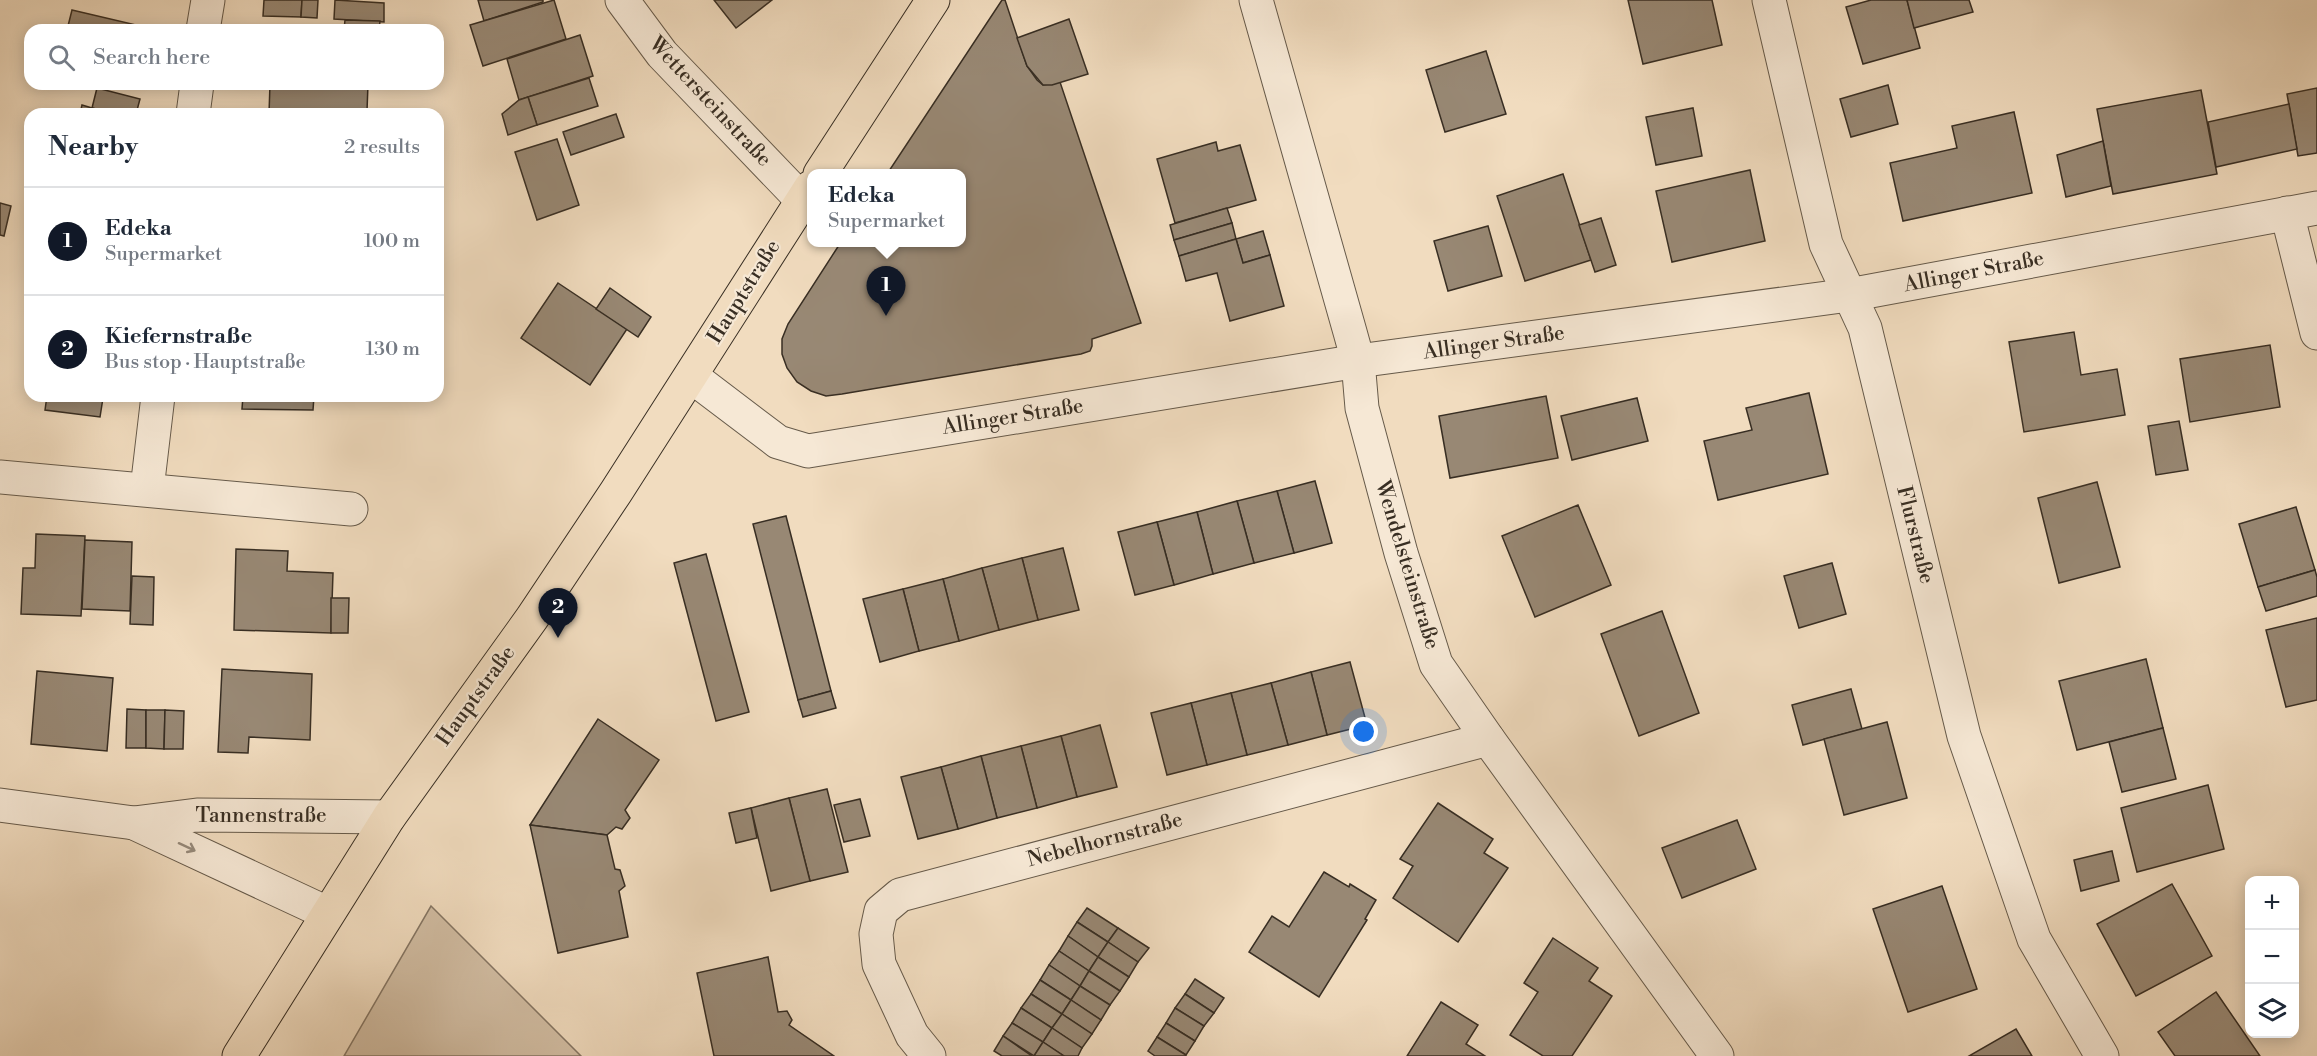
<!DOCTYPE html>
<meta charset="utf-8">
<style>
:root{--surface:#fff;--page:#f6f6f7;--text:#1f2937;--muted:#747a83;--line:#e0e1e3;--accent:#111827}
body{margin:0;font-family:"Libre Bodoni",serif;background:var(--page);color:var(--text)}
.controls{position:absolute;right:18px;bottom:18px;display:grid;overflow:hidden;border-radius:12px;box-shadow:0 3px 15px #0003}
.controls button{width:54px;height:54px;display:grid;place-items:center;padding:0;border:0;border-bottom:2px solid var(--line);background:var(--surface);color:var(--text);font:30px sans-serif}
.you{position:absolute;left:1364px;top:732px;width:21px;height:21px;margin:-15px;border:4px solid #fff;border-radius:50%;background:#1a73e8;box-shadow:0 0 0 9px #1a73e833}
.badge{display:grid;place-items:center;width:39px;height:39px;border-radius:50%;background:var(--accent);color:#fff;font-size:20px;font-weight:700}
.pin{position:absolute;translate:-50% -50px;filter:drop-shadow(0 2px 3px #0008)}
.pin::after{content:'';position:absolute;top:32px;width:21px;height:18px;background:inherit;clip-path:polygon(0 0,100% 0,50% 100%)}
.popup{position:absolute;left:807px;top:169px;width:159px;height:78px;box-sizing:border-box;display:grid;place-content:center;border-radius:12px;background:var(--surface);filter:drop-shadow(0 2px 4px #0005);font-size:20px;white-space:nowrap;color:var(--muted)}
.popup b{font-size:22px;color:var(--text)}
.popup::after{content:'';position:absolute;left:50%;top:100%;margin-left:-12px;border:12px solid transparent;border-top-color:var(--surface)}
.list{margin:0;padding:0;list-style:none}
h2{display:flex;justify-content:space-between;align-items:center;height:78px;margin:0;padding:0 24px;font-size:26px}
h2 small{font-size:20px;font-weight:400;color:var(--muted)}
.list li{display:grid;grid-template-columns:39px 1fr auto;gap:18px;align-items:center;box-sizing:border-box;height:108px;padding:0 24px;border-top:2px solid var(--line)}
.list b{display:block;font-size:22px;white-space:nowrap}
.list p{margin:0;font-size:20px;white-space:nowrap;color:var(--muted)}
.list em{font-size:20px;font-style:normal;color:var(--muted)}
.icon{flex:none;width:33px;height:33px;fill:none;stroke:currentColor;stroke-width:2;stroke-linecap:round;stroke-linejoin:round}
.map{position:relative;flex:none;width:2317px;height:1056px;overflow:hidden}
.search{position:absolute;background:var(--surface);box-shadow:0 3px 15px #0003;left:24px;top:24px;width:420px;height:66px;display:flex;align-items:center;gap:15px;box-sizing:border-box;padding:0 21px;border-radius:18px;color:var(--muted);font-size:22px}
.panel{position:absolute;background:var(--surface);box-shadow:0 3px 15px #0003;left:24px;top:108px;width:420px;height:294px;border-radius:18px}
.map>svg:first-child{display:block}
.green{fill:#d2bea4;stroke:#857664;stroke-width:1.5}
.building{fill:#988874;stroke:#382e23;stroke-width:1.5}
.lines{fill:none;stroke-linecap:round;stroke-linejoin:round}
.minor-casing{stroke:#665a4a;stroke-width:35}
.major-casing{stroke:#382e23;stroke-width:35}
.minor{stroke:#f6e8d5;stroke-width:33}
.major{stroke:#f1dcbf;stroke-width:33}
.oneway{stroke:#978b7c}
.labels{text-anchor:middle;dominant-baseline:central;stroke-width:4.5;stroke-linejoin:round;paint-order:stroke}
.street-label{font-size:21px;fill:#382e23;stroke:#f6e8d5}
</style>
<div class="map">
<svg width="2317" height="1056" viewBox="0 0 2317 1056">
<rect width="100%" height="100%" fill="#f1dcbf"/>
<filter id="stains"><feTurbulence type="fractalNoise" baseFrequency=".00333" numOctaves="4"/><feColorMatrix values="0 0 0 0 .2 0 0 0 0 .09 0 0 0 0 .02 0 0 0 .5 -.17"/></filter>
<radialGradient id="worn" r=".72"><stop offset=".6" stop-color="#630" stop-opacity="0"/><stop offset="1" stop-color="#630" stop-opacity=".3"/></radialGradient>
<path class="green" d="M 431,906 L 581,1056 L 344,1056 Z"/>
<g class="building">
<path d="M 264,0 L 302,0 L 301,17 L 263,16 Z"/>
<path d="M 302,0 L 318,0 L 317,18 L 301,17 Z"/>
<path d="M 335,0 L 384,3 L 384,22 L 334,19 Z"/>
<path d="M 478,0 L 543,0 L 543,2 L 484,21 Z"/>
<path d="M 554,0 L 566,39 L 483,66 L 470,25 Z"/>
<path d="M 714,0 L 772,0 L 736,28 Z"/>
<path d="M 1002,0 L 1005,0 L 1027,66 L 1037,80 L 1043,85 L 1060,82 L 1141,323 L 1092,339 L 1092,346 L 1090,351 L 1081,354 L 842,394 L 826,396 L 811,391 L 797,382 L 787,368 L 782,354 L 782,339 L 788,324 L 841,242 L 961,242 L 961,174 L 887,174 Z"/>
<path d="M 1628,0 L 1712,0 L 1722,45 L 1643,64 Z"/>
<path d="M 1871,0 L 1907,0 L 1920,48 L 1863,64 L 1846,7 Z"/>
<path d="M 1907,0 L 1969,0 L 1973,12 L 1914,28 Z"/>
<path d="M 72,10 L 149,28 L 149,30 L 67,30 Z"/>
<path d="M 1069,19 L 1088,74 L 1052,85 L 1043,85 L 1027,66 L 1017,38 Z"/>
<path d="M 345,20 L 380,21 L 379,30 L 344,30 Z"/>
<path d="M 580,35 L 593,76 L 519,100 L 507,59 Z"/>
<path d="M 1486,51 L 1506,114 L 1445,132 L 1426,70 Z"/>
<path d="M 589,78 L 598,106 L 537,125 L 528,97 Z"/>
<path d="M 270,84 L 368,84 L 367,111 L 342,109 L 342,114 L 269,114 Z"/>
<path d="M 1888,85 L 1898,124 L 1851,137 L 1840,99 Z"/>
<path d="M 97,88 L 140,99 L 136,114 L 116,114 L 92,108 Z"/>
<path d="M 2317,88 L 2317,153 L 2298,156 L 2287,94 Z"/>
<path d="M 2201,90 L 2217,174 L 2113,194 L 2097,109 Z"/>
<path d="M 528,97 L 537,125 L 508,135 L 502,114 L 519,100 Z"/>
<path d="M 2289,104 L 2297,149 L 2216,167 L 2208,122 Z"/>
<path d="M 82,105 L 92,108 L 116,114 L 80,114 Z"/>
<path d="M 1693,108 L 1702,156 L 1656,165 L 1646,117 Z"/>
<path d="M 2014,112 L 2032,193 L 1903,221 L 1890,163 L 1957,148 L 1952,126 Z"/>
<path d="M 616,114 L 624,137 L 571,155 L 563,132 Z"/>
<path d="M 557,139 L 579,205 L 537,220 L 515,152 Z"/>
<path d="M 2103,141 L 2111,186 L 2066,197 L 2057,155 Z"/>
<path d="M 1216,142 L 1218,151 L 1240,145 L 1256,200 L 1175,223 L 1157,159 Z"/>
<path d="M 1750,170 L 1765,241 L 1672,262 L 1656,191 Z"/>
<path d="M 1563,174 L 1591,260 L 1525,281 L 1497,196 Z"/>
<path d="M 0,203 L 11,206 L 4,236 L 0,235 Z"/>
<path d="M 1227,208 L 1232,223 L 1174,240 L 1170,225 Z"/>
<path d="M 1601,218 L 1616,265 L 1595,272 L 1579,225 Z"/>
<path d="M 1232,223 L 1236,239 L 1179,256 L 1174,240 Z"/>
<path d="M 1488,226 L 1502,276 L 1448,291 L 1434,241 Z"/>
<path d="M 1263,231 L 1270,255 L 1243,263 L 1236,239 Z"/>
<path d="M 1236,239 L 1243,263 L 1270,255 L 1284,306 L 1230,321 L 1217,273 L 1186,281 L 1179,256 Z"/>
<path d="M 558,283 L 627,329 L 590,385 L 521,338 Z"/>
<path d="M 610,288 L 651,317 L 638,337 L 596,309 Z"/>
<path d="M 2074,332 L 2081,375 L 2117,369 L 2125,415 L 2024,432 L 2009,342 Z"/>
<path d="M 2270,345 L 2280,407 L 2190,422 L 2180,359 Z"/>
<path d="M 1809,393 L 1828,474 L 1718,500 L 1704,441 L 1752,430 L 1746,408 Z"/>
<path d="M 47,396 L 103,398 L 100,417 L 45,410 Z"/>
<path d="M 85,396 L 111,396 L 110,399 Z"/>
<path d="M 243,396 L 314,396 L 313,410 L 242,409 Z"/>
<path d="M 1546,396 L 1558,458 L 1450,478 L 1439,416 Z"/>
<path d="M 1637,398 L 1648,441 L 1572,460 L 1561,416 Z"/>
<path d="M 2179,421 L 2188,470 L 2156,475 L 2148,426 Z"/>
<path d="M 1315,481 L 1332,543 L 1294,553 L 1277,491 Z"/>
<path d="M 2097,482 L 2120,567 L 2059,583 L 2038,498 Z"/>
<path d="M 1277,491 L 1294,553 L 1254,563 L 1237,501 Z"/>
<path d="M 1237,501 L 1254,563 L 1213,574 L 1197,512 Z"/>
<path d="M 1578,505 L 1611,585 L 1535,617 L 1502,536 Z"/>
<path d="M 2296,507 L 2315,570 L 2258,587 L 2239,524 Z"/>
<path d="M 1197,512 L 1213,574 L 1174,585 L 1157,522 Z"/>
<path d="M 786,516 L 831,691 L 798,700 L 753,524 Z"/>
<path d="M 1157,522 L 1174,585 L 1135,595 L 1118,532 Z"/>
<path d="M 36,534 L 85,536 L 81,616 L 21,614 L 23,568 L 35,568 Z"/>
<path d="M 85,540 L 132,542 L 130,611 L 82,609 Z"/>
<path d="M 1063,548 L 1079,610 L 1038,620 L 1022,558 Z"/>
<path d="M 236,549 L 288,551 L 287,571 L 333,573 L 331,633 L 234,630 Z"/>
<path d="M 706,554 L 749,712 L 716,721 L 674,563 Z"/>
<path d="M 1022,558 L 1038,620 L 999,630 L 982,568 Z"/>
<path d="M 1832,563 L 1846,614 L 1799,628 L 1784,576 Z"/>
<path d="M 982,568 L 999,630 L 959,641 L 943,579 Z"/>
<path d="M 2315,570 L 2317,577 L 2317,596 L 2266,611 L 2258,587 Z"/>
<path d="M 132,576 L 154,577 L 153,625 L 130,624 Z"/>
<path d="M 943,579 L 959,641 L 919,651 L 903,589 Z"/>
<path d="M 903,589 L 919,651 L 880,662 L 863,599 Z"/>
<path d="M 331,598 L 349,598 L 348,633 L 331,633 Z"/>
<path d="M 1662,611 L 1699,713 L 1639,736 L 1601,634 Z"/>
<path d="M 2317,618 L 2317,700 L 2286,707 L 2266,630 Z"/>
<path d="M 2146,659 L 2163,728 L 2077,750 L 2059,681 Z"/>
<path d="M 1350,662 L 1367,725 L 1327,735 L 1311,672 Z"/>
<path d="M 222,669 L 312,674 L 310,740 L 249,737 L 248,753 L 218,752 Z"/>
<path d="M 37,671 L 113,678 L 107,751 L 31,744 Z"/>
<path d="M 1311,672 L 1327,735 L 1288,745 L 1271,683 Z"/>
<path d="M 1271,683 L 1288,745 L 1247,755 L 1231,693 Z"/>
<path d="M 1851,689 L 1862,729 L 1803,745 L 1792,705 Z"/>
<path d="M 831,691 L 836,708 L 803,717 L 798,700 Z"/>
<path d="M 1231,693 L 1247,755 L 1207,765 L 1191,703 Z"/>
<path d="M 1191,703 L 1207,765 L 1167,775 L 1151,713 Z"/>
<path d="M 127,709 L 146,710 L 146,748 L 126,748 Z"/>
<path d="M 146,710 L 165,710 L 164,749 L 146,748 Z"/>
<path d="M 165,710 L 184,711 L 183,749 L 164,749 Z"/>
<path d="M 598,719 L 659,760 L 625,810 L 630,818 L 622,829 L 616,827 L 607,835 L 530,825 Z"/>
<path d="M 1887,722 L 1907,798 L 1844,815 L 1824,739 Z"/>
<path d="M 1100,725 L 1117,787 L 1077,797 L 1061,736 Z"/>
<path d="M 2163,728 L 2176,779 L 2122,792 L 2109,742 Z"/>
<path d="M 1061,736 L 1077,797 L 1037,808 L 1021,746 Z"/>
<path d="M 1021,746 L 1037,808 L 997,818 L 981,756 Z"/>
<path d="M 981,756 L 997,818 L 958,829 L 941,767 Z"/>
<path d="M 941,767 L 958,829 L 918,839 L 901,777 Z"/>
<path d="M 2208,785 L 2224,849 L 2137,872 L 2121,808 Z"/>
<path d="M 827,789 L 848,872 L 810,881 L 789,798 Z"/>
<path d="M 789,798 L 810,881 L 771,891 L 751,808 Z"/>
<path d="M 860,799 L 870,836 L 844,842 L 834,805 Z"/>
<path d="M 1438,803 L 1493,839 L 1484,853 L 1508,868 L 1458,942 L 1393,898 L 1413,866 L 1400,859 Z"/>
<path d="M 751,808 L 757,838 L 736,843 L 729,813 Z"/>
<path d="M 1737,820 L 1756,869 L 1682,898 L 1662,848 Z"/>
<path d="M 530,825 L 607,835 L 615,869 L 620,870 L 625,886 L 619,891 L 628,937 L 558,953 Z"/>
<path d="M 2112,851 L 2119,881 L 2081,891 L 2074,860 Z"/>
<path d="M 1324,872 L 1349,887 L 1350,884 L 1376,900 L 1365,919 L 1367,920 L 1319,997 L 1249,952 L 1272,916 L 1289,927 Z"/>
<path d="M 2172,884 L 2212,956 L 2136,996 L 2097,924 Z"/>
<path d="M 1942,886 L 1977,989 L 1908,1012 L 1873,909 Z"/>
<path d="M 1087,908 L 1118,928 L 1108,942 L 1077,922 Z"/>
<path d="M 1077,922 L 1108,942 L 1098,957 L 1068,936 Z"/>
<path d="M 1118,928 L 1149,948 L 1138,962 L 1108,942 Z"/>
<path d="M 1068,936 L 1098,957 L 1089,971 L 1059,951 Z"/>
<path d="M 1553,938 L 1598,968 L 1589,981 L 1612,996 L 1572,1056 L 1543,1056 L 1510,1035 L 1538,992 L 1524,983 Z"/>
<path d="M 1108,942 L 1138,962 L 1129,977 L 1098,957 Z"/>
<path d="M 1059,951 L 1089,971 L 1080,986 L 1049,965 Z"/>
<path d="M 768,957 L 778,1012 L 787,1011 L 792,1020 L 789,1025 L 834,1056 L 714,1056 L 697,973 Z"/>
<path d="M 1098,957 L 1129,977 L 1120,991 L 1089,971 Z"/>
<path d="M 1049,965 L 1080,986 L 1071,1000 L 1040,980 Z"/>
<path d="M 1089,971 L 1120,991 L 1110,1005 L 1080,986 Z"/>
<path d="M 1195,979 L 1224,998 L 1214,1013 L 1185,994 Z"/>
<path d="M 1040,980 L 1071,1000 L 1062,1014 L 1031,994 Z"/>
<path d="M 1080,986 L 1110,1005 L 1101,1020 L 1071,1000 Z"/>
<path d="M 2216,992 L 2260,1056 L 2175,1056 L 2158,1032 Z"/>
<path d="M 1031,994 L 1062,1014 L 1052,1028 L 1021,1008 Z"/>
<path d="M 1185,994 L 1214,1013 L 1204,1026 L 1175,1008 Z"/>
<path d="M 1071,1000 L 1101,1020 L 1092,1034 L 1062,1014 Z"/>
<path d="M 1441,1002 L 1478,1025 L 1466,1044 L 1485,1056 L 1407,1056 Z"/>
<path d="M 1021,1008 L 1052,1028 L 1043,1042 L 1012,1023 Z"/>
<path d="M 1175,1008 L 1204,1026 L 1195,1041 L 1166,1023 Z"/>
<path d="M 1062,1014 L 1092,1034 L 1082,1048 L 1052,1028 Z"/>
<path d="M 1012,1023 L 1043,1042 L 1034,1056 L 1003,1036 Z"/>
<path d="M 1166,1023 L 1195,1041 L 1186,1055 L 1157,1037 Z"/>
<path d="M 1052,1028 L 1082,1048 L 1078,1056 L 1064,1056 L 1043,1042 Z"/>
<path d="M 2016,1029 L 2032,1056 L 1969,1056 Z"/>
<path d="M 1003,1036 L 1032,1056 L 1002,1056 L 994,1051 Z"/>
<path d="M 1157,1037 L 1186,1055 L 1185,1056 L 1155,1056 L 1148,1051 Z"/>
<path d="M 1043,1042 L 1064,1056 L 1034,1056 Z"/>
</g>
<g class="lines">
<defs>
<g id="minor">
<path d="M 622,0 L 662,54 L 802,200"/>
<path d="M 1256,0 L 1350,332 L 1358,361 L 1362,408 L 1401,553 L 1436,664 L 1488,739 L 1717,1056"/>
<path d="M 1769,0 L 1826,244 L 1865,328 L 1964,736 L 2034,939 L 2102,1056"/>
<path d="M 203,30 L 208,0"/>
<path d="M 193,114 L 197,84"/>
<path d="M 2287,213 L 2317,333"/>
<path d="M 691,376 L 778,442 L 808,451 L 1358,361 L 1849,295 L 2317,208"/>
<path d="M 0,477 L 351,509"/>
<path d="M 147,489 L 158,396"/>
<path d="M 0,805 L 134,823 L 197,815 L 389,817"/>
<path d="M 134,823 L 327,913"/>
<path d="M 929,1056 L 912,1035 L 879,964 L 876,934 L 881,911 L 900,895 L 1488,739"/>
</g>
<g id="major">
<path d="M 820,174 L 933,0"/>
<path d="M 239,1056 L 389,817 L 532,618 L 616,492 L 811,187"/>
</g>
</defs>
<use href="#minor" class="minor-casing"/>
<use href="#major" class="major-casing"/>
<use href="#minor" class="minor"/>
<use href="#major" class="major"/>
</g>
<defs><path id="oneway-shaft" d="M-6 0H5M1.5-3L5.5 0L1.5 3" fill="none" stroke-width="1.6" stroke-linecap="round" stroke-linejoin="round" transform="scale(1.5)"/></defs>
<use class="oneway" href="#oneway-shaft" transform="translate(187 847) rotate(25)"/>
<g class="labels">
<g class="street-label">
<text transform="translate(710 102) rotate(47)">Wettersteinstraße</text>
<text transform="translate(1974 272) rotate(-11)">Allinger Straße</text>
<text transform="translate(744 292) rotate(-58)">Hauptstraße</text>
<text transform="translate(1494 343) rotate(-8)">Allinger Straße</text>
<text transform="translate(1013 417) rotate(-9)">Allinger Straße</text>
<text transform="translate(1915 535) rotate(76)">Flurstraße</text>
<text transform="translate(1407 565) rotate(73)">Wendelsteinstraße</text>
<text transform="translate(476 696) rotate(-54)">Hauptstraße</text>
<text x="261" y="816">Tannenstraße</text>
<text transform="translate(1105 840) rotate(-15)">Nebelhornstraße</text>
</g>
</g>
<rect width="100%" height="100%" filter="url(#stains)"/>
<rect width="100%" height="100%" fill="url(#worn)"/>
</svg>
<div class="controls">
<button>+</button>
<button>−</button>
<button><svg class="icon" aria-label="layers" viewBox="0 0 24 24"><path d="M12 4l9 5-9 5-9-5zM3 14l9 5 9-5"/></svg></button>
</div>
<div class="you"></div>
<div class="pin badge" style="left:886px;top:316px">1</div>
<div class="popup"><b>Edeka</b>Supermarket</div>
<div class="pin badge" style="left:558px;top:638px">2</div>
<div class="search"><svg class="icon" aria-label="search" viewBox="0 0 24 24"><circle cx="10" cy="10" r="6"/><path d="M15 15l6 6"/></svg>Search here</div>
<section class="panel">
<h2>Nearby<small>2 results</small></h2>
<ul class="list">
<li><span class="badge">1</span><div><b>Edeka</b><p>Supermarket</p></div><em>100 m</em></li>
<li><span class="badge">2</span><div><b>Kiefernstraße</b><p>Bus stop · Hauptstraße</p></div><em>130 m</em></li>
</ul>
</section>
</div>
